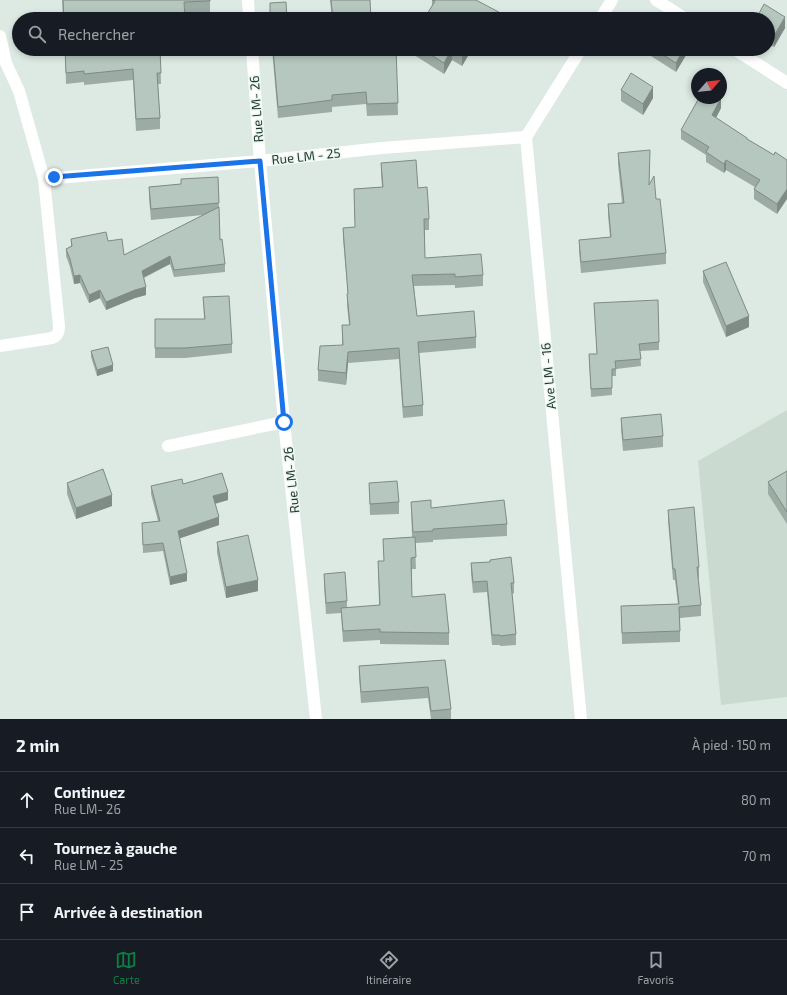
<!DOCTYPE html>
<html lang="fr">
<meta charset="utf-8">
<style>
:root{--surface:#171b24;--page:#242831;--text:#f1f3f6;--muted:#9ea1a6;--line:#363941;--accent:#0b8043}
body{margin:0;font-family:"Exo 2",sans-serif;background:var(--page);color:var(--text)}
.compass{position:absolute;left:691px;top:68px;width:36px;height:36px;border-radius:50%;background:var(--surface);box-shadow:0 2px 6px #0003;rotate:62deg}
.stop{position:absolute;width:12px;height:12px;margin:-9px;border:3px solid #1a73e8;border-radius:50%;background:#fff}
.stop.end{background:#1a73e8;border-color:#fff;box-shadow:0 1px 4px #0008}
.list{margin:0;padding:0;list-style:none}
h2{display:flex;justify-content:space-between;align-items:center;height:52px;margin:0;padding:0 16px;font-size:17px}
h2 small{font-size:13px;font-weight:400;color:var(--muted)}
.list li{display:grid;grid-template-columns:26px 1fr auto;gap:12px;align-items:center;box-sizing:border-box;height:56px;padding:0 16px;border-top:1px solid var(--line)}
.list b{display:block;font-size:15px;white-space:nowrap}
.list p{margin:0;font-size:13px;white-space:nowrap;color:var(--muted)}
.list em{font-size:13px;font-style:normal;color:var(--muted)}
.icon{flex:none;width:22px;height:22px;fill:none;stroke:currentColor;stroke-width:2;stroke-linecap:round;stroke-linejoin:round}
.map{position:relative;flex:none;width:787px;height:719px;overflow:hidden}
.search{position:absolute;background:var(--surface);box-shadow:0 2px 6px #0003;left:12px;right:12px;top:12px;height:44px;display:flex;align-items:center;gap:10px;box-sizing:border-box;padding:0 14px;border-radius:22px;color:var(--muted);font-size:15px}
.sheet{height:220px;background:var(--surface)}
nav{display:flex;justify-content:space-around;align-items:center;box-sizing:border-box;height:56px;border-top:1px solid var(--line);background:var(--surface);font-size:11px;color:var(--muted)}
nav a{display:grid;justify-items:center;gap:2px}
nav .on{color:var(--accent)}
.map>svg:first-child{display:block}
.built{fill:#cbdad1}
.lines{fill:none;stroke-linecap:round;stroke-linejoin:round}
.service{stroke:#fff;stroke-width:12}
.minor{stroke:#fff;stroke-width:12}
.wall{fill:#9caba3}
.shaded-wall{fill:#7f8b85}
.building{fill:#b5c7be;stroke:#7f8b85}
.route{stroke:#1a73e8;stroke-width:5}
.labels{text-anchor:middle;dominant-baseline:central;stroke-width:3;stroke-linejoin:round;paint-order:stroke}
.street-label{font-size:13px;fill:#1e3a2f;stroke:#edf6f1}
</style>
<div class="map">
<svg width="787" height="719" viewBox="0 0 787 719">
<rect width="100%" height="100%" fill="#ddeae3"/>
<path class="built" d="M 787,410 L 787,697 L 721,705 L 698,461 Z"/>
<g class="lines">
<path class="service" d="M 168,446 L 284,422"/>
<g class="minor">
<path d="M 248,0 L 249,19"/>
<path d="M 656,0 L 686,19"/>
<path d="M 600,19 L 612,0"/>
<path d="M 0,36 L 6,63 L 19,91 L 44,179 L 260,161 L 382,148 L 526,137"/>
<path d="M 252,49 L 260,161 L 284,422 L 316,719"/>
<path d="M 734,49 L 787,83"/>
<path d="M 0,346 L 52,338 C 58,336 59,332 59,326 L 44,179"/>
<path d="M 581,719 L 526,137 L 581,49"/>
</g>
</g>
<g class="wall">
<path d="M 62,0 L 210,0 L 210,13 L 184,13 L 185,19 L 63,19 Z"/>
<path d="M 330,0 L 370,0 L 371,19 L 332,19 Z"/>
<path d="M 432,0 L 476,0 L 432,6 Z"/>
<path d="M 768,19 L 785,28 L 774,47 L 768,44 Z"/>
<path d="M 65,49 L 160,49 L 161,84 L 158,84 L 160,118 L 160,129 L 136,131 L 133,80 L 84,85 L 84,82 L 66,84 Z"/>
<path d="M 272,49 L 396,49 L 398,115 L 367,116 L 366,104 L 332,107 L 332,112 L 278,118 Z"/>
<path d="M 411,49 L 472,49 L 462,66 L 452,60 L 444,74 L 411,53 Z"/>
<path d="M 498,49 L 512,49 L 509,55 Z"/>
<path d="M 640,49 L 686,49 L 686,55 L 676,72 Z"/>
<path d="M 621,90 L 653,98 L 643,115 L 621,101 Z"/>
<path d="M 721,108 L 716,118 L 747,139 L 774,155 L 787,160 L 777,214 L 754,199 L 754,189 L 755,187 L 726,170 L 724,173 L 706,162 L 706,155 L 681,139 L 681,130 Z"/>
<path d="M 618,153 L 649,184 L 656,199 L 666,253 L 666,264 L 581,273 L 579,251 L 579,240 L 610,237 L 608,215 L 608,204 L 622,203 L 618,164 Z"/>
<path d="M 381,163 L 418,188 L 429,219 L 429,230 L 425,230 L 425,258 L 483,275 L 483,286 L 455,288 L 455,285 L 414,286 L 417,316 L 476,337 L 476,348 L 419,353 L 423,405 L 423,416 L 403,418 L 399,359 L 348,363 L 346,385 L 318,381 L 318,370 L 342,345 L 342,325 L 349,325 L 347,305 L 348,294 L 343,239 L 343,228 L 355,227 L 354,189 L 382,187 L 381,174 Z"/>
<path d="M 218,177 L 220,240 L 225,264 L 225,272 L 174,277 L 170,264 L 144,278 L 146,295 L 135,298 L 106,310 L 100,298 L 89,303 L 80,283 L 74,284 L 70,267 L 66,256 L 66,249 L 71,246 L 71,239 L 108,241 L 124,255 L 203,215 L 151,220 L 149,198 L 149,187 L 181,184 Z"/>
<path d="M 703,271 L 749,327 L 726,337 L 703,282 Z"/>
<path d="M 203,297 L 232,344 L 232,353 L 185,358 L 155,358 L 155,319 L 204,319 Z"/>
<path d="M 594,303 L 659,342 L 659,350 L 640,351 L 641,366 L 616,369 L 616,376 L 612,376 L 612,395 L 591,397 L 589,354 L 597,354 Z"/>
<path d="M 91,351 L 113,371 L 97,376 L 91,357 Z"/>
<path d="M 621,418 L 663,436 L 663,447 L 623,451 L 621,429 Z"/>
<path d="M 787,471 L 787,524 L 768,494 L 768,482 Z"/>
<path d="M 67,483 L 112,506 L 76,519 L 67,494 Z"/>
<path d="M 369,483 L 399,502 L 399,514 L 370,515 Z"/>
<path d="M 183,484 L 228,500 L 215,504 L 219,525 L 180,538 L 187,581 L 170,585 L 163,551 L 143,553 L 142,523 L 158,521 L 151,494 L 151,486 Z"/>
<path d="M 411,502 L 431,508 L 507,524 L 507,536 L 433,540 L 433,542 L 415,543 L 416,569 L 412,569 L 412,597 L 449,633 L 449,645 L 380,644 L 380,640 L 343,642 L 341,613 L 326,614 L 324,585 L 324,574 L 347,601 L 347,608 L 379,605 L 378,561 L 384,561 L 383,539 L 412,537 Z"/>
<path d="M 668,510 L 699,567 L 699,578 L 698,578 L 701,605 L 701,616 L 680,618 L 680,642 L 622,644 L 621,606 L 678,604 L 675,580 L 673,580 L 668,521 Z"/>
<path d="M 217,542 L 258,591 L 226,598 L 217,553 Z"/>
<path d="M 471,563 L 514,583 L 514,593 L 512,594 L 516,634 L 516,645 L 500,646 L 500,645 L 492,645 L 487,592 L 473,593 L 471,574 Z"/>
<path d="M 445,660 L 451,709 L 451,719 L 431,719 L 428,698 L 361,703 L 359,677 L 359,666 Z"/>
</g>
<g class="shaded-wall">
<path d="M 785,17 L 785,28 L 774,47 L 774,36 Z"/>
<path d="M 452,49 L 452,60 L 444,74 L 444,63 Z"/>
<path d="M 466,49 L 472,49 L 462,66 L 462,55 Z"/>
<path d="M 509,49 L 512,49 L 509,55 Z"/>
<path d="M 684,49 L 686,49 L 686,55 L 676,72 L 676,63 Z"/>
<path d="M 653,87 L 653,98 L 643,115 L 643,104 Z"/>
<path d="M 721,98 L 721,108 L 712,125 L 712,115 Z"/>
<path d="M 726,160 L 726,170 L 724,173 L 724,164 Z"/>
<path d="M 787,189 L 787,199 L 777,214 L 777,204 Z"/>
<path d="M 170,256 L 170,264 L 142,278 L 142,271 Z"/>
<path d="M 80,275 L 80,283 L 74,284 L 74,276 Z"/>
<path d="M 146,287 L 146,295 L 135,298 L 106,310 L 106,302 L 135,290 Z"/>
<path d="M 100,290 L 100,298 L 89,303 L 89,295 Z"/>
<path d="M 749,316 L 749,327 L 726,337 L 726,326 Z"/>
<path d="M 348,352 L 348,363 L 346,385 L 346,373 Z"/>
<path d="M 113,365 L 113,371 L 97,376 L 97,370 Z"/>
<path d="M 228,492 L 228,500 L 213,504 L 213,496 Z"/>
<path d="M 112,495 L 112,506 L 76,519 L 76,508 Z"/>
<path d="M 219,517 L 219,525 L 178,539 L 178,531 Z"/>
<path d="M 187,573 L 187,581 L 170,585 L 170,577 Z"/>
<path d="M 258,580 L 258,591 L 226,598 L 226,587 Z"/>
</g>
<g class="building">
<path d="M 63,0 L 210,0 L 210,1 L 184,2 L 185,19 L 64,19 Z"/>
<path d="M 331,0 L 370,0 L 371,19 L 333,19 Z"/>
<path d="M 432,0 L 476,0 L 512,19 L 424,19 L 435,1 Z"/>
<path d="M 286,2 L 287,19 L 270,19 L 270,3 Z"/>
<path d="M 764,4 L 785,17 L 774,36 L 768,33 L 768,19 L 756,19 Z"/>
<path d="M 65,49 L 160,49 L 161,73 L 157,73 L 160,118 L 136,119 L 133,69 L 84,74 L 84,71 L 66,73 Z"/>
<path d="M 273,49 L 396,49 L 398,103 L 367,104 L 366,92 L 332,95 L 332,100 L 278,107 Z"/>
<path d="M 422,49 L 466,49 L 462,55 L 452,49 L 444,63 Z"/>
<path d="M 654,49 L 684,49 L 676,63 Z"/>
<path d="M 631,73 L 653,87 L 643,104 L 621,90 Z"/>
<path d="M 699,98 L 721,98 L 712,115 L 747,138 L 747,139 L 774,155 L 775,152 L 787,160 L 787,189 L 777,204 L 754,189 L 760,180 L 726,160 L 724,164 L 706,152 L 709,147 L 681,130 Z"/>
<path d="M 650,150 L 649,185 L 654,176 L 656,199 L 660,199 L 666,253 L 581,262 L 579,240 L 611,237 L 608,204 L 624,203 L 618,153 Z"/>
<path d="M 416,160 L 418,188 L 427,187 L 428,200 L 429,219 L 424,219 L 425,258 L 481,254 L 483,275 L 455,277 L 455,274 L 412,275 L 417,316 L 474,311 L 476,337 L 418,342 L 423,405 L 403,407 L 399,348 L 348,352 L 346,373 L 318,370 L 320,346 L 343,345 L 342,325 L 350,325 L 347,294 L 348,294 L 343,228 L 355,227 L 354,189 L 383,187 L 381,163 Z"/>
<path d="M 218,177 L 219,203 L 151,209 L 149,187 L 181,184 L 181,179 Z"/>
<path d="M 219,207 L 220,240 L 222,239 L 225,264 L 174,270 L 170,256 L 142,271 L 146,287 L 135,290 L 106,302 L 100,290 L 89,295 L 80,275 L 74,276 L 70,259 L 66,249 L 72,246 L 71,239 L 106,232 L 108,241 L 122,239 L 124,255 Z"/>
<path d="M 726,262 L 749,316 L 726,326 L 703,271 Z"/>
<path d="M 229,296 L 232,344 L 185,348 L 155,348 L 155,319 L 205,319 L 203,297 Z"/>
<path d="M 658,300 L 659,342 L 639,344 L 641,359 L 615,361 L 616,369 L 612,369 L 612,388 L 591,389 L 589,354 L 597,354 L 594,303 Z"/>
<path d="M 108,347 L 113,365 L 97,370 L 91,351 Z"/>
<path d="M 661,414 L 663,436 L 623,440 L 621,418 Z"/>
<path d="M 103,469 L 112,495 L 76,508 L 67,483 Z"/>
<path d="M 787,471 L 787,512 L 768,482 Z"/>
<path d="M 222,473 L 228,492 L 213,496 L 219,517 L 178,531 L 187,573 L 170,577 L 163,543 L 143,545 L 142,523 L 160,521 L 151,486 L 182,479 L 183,484 Z"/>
<path d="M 397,481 L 399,502 L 370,504 L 369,483 Z"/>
<path d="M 431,500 L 431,508 L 504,500 L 507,524 L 433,529 L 433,531 L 413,532 L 411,502 Z"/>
<path d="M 694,507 L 699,567 L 697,567 L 701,605 L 679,607 L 680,631 L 622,633 L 621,606 L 679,604 L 675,569 L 673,569 L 668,510 Z"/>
<path d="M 248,535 L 258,580 L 226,587 L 217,542 Z"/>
<path d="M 415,537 L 416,557 L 411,558 L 412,597 L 445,594 L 449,633 L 380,632 L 380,629 L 343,631 L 341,608 L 380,605 L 378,561 L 384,561 L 383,539 Z"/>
<path d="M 511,557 L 514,583 L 511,583 L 516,634 L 500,636 L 500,635 L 492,635 L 487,581 L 473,582 L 471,563 L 490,562 L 490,560 Z"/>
<path d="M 345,572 L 347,601 L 326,603 L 324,574 Z"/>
<path d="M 445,660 L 451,709 L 431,711 L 428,687 L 361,692 L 359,666 Z"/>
</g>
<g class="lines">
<path class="route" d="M 54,177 L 260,161 L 284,422"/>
</g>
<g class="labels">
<g class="street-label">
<text transform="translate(256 109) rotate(-94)">Rue LM- 26</text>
<text transform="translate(306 156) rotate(-6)">Rue LM - 25</text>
<text transform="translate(548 376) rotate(-95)">Ave LM - 16</text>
<text transform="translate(291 480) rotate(-96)">Rue LM- 26</text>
</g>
</g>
</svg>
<svg class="compass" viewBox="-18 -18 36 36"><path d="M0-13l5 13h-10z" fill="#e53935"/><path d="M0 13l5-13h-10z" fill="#9ea1a6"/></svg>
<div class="stop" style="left:284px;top:422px"></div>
<div class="stop end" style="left:54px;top:177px"></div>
<div class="search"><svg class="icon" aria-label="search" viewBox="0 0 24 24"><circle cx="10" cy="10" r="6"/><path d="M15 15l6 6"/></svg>Rechercher</div>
</div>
<section class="sheet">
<h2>2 min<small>À pied · 150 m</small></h2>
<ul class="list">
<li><svg class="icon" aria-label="ahead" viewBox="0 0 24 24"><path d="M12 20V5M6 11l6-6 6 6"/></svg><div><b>Continuez</b><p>Rue LM- 26</p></div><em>80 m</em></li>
<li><svg class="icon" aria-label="left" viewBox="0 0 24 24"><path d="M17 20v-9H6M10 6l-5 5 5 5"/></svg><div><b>Tournez à gauche</b><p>Rue LM - 25</p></div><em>70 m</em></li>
<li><svg class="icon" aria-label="arrive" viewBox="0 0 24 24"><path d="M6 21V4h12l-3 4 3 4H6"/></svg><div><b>Arrivée à destination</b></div></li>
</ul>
</section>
<nav>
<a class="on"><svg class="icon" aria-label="map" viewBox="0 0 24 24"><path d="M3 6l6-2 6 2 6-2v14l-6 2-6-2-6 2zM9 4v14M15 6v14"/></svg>Carte</a>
<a><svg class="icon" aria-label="directions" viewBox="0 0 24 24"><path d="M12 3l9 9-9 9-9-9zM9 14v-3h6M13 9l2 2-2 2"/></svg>Itinéraire</a>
<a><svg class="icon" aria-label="saved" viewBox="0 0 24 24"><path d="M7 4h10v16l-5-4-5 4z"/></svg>Favoris</a>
</nav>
